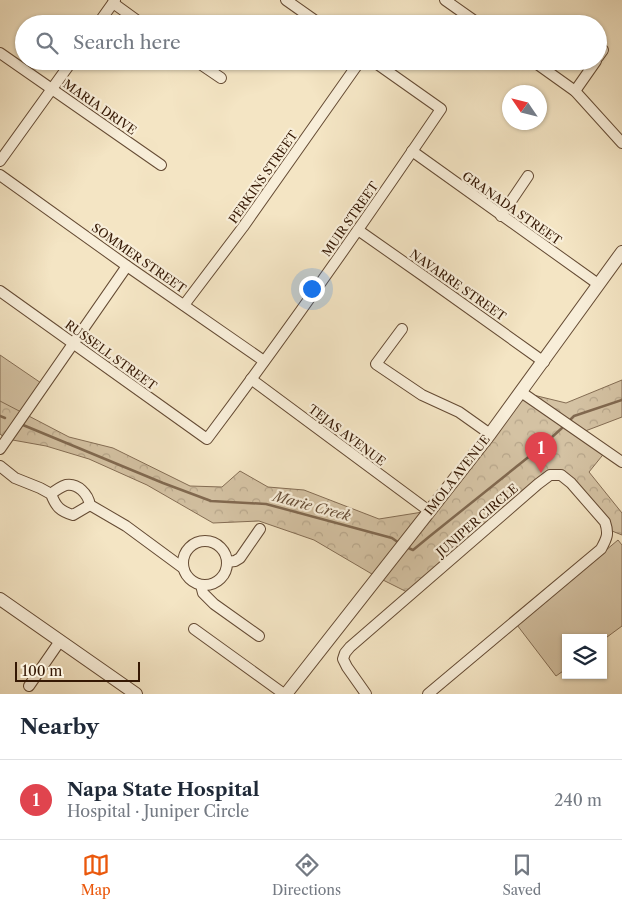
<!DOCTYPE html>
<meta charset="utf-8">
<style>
:root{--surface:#fff;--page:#f2f2f3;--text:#1f2937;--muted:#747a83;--line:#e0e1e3;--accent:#ea580c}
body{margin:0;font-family:"Libre Caslon Text",serif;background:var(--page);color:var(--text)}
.controls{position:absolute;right:15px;bottom:15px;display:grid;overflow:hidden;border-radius:0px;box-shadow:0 1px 4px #0004}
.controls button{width:45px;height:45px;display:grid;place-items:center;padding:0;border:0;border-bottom:1px solid var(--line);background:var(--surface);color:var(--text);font:25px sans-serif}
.compass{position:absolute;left:502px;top:85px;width:45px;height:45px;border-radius:50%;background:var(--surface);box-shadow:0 1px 4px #0004;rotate:305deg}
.scale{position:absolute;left:15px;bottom:12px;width:125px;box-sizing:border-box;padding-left:5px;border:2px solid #351804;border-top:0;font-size:14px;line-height:18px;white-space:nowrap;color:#351804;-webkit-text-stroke:4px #f8eed9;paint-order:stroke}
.you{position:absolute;left:311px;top:288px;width:18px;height:18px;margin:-12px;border:4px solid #fff;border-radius:50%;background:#1a73e8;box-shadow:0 0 0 8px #1a73e833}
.badge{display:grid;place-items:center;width:32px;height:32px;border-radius:50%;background:var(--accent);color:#fff;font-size:16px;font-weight:700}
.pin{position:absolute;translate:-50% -41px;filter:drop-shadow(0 1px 2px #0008)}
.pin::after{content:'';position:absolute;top:26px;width:18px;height:15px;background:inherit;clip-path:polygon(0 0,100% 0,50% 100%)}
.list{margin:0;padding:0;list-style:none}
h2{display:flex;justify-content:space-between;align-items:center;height:65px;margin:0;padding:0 20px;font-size:21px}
h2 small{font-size:16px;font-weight:400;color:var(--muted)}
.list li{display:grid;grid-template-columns:32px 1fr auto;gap:15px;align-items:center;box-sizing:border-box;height:80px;padding:0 20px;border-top:1px solid var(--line)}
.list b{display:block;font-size:19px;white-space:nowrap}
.list p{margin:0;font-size:16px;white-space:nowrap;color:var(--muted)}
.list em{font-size:16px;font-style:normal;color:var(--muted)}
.icon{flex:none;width:28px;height:28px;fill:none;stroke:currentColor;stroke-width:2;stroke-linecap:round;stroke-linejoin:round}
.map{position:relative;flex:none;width:622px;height:694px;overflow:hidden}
.search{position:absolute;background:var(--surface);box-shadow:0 1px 4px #0004;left:15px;right:15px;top:15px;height:55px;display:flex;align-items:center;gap:12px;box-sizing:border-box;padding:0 18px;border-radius:28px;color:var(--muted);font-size:19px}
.sheet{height:145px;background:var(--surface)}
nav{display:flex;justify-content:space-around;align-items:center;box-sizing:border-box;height:70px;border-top:1px solid var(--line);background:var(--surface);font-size:14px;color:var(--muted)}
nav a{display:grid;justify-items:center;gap:2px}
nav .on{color:var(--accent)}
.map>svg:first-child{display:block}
.green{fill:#d4c2a3;stroke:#846d54}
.forest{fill:url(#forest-crowns);stroke:#846d54}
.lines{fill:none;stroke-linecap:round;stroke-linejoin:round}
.stream{stroke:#816950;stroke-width:2.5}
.minor-casing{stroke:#654b34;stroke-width:12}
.tertiary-casing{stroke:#654b34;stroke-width:14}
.minor{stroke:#f8eed9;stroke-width:10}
.tertiary{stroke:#f8eed9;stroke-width:12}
.labels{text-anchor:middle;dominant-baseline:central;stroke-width:4.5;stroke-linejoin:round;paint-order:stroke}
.street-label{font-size:12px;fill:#351804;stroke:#f8eed9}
.water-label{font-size:14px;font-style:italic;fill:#674e37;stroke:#f8eed9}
</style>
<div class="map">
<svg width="622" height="694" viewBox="0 0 622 694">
<defs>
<pattern id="forest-crowns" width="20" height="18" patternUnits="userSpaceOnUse" patternTransform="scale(1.25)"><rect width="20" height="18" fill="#d4c2a3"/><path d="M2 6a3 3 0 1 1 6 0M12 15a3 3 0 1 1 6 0" fill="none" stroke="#b7a68b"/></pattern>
</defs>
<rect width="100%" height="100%" fill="#f4e5c4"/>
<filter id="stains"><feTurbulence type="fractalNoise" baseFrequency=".004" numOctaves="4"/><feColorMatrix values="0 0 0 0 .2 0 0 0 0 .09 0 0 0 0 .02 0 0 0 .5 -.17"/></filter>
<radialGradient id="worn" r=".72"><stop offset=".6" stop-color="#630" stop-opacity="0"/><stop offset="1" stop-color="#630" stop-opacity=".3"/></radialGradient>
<g class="green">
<path d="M 0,355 L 44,385 L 7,439 L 0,434 Z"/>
<path d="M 618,540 L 622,545 L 622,626 L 603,640 L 603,638 L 566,638 L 566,669 L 556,676 L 517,625 Z"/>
</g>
<path class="forest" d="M 622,380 L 622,417 L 580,433 L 606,451 L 589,472 L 622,513 L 622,535 L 607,529 L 571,483 L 550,475 L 411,594 L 377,577 L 314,540 L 259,521 L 213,523 L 147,485 L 89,459 L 46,446 L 7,439 L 0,434 L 0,401 L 69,437 L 113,448 L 190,486 L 222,487 L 240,471 L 268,487 L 304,490 L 379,519 L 429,511 L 521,392 L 566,403 Z"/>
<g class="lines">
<g class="stream">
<path d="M 0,416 L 5,418"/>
<path d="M 571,419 L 574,416 L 622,400"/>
<path d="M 23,425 L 163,483 L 211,501 L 266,504 L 392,538 L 399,543"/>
<path d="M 406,547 L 413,550 L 430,536 L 541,447 L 562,428"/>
</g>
<defs>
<g id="minor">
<path d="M 286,0 L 320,24"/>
<path d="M 445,0 L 479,24"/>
<path d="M 113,3 L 142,24"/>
<path d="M 98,24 L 115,0"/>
<path d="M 0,53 L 161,165"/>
<path d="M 598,57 L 603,50"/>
<path d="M 196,61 L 221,78"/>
<path d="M 533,61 L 575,91 L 622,143"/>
<path d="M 575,91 L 596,61"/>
<path d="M 412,151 L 598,284"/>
<path d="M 0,161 L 72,61"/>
<path d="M 0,175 L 127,266 L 264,361"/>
<path d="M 501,216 L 528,176"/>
<path d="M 358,230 L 425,277 L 544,362"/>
<path d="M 0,291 L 207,439 C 288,331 365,221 441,109 L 373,61"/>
<path d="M 184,305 L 243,227 L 360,61"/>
<path d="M 402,329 L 376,364 L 422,395 L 459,412 L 490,434"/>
<path d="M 251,379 L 429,511"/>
<path d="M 521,392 L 622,462"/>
<path d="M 0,449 L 127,266"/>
<path d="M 0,466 L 15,478 L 40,488 L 51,494 C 56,507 60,511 73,515 L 90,505"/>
<path d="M 51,494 C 56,490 60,487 66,485 C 78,483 88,494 90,505 L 126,526 L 183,568"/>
<circle cx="205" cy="563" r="22"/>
<path d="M 227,562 L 235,561 L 240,558 L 260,529"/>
<path d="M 201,585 L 203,593 L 214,604 L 259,636"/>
<path d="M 194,629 L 284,694"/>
<path d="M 29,686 L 60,641"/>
<path d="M 366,694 L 347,667 L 343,659 L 345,653 L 350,647 L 538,484 L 550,475 L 561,475 L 571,483 L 605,522 C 609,534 607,538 601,549 L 428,694"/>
</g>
<g id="tertiary">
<path d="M 0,599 L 136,694"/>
<path d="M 286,694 L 490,434 L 622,252"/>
</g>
</defs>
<use href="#minor" class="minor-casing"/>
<use href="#tertiary" class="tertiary-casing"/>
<use href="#minor" class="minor"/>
<use href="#tertiary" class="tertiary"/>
</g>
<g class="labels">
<g class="street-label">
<text transform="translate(100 107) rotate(35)">MARIA DRIVE</text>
<text transform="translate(263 177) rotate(-55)">PERKINS STREET</text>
<text transform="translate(512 208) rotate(35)">GRANADA STREET</text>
<text transform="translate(350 219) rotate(-55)">MUIR STREET</text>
<text transform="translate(139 258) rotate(35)">SOMMER STREET</text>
<text transform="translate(458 285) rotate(35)">NAVARRE STREET</text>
<text transform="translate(111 355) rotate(36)">RUSSELL STREET</text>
<text transform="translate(347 435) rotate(37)">TEJAS AVENUE</text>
<text transform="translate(457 475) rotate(-52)">IMOLA AVENUE</text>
<text transform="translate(477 520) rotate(-41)">JUNIPER CIRCLE</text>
</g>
<g class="water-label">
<text transform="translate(312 506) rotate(15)">Marie Creek</text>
</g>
</g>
<rect width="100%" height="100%" filter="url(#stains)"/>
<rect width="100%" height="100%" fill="url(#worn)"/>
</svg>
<div class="controls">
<button><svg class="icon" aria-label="layers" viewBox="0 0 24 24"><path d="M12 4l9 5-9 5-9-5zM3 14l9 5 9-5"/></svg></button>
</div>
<svg class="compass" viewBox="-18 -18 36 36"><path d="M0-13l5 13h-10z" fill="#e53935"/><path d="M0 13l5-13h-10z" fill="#747a83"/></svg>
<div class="scale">100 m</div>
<div class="you"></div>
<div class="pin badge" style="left:541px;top:473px;background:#e0444e">1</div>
<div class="search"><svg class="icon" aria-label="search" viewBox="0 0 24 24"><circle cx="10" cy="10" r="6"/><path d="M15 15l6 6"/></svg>Search here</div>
</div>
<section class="sheet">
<h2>Nearby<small></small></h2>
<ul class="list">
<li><span class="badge" style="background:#e0444e">1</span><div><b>Napa State Hospital</b><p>Hospital · Juniper Circle</p></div><em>240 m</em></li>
</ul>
</section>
<nav>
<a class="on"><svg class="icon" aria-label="map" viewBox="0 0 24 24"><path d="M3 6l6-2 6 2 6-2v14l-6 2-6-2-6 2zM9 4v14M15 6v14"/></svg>Map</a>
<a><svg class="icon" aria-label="directions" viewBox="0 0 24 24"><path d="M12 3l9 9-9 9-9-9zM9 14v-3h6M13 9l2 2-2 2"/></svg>Directions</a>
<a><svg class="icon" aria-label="saved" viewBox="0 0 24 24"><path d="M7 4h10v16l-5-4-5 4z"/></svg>Saved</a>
</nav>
